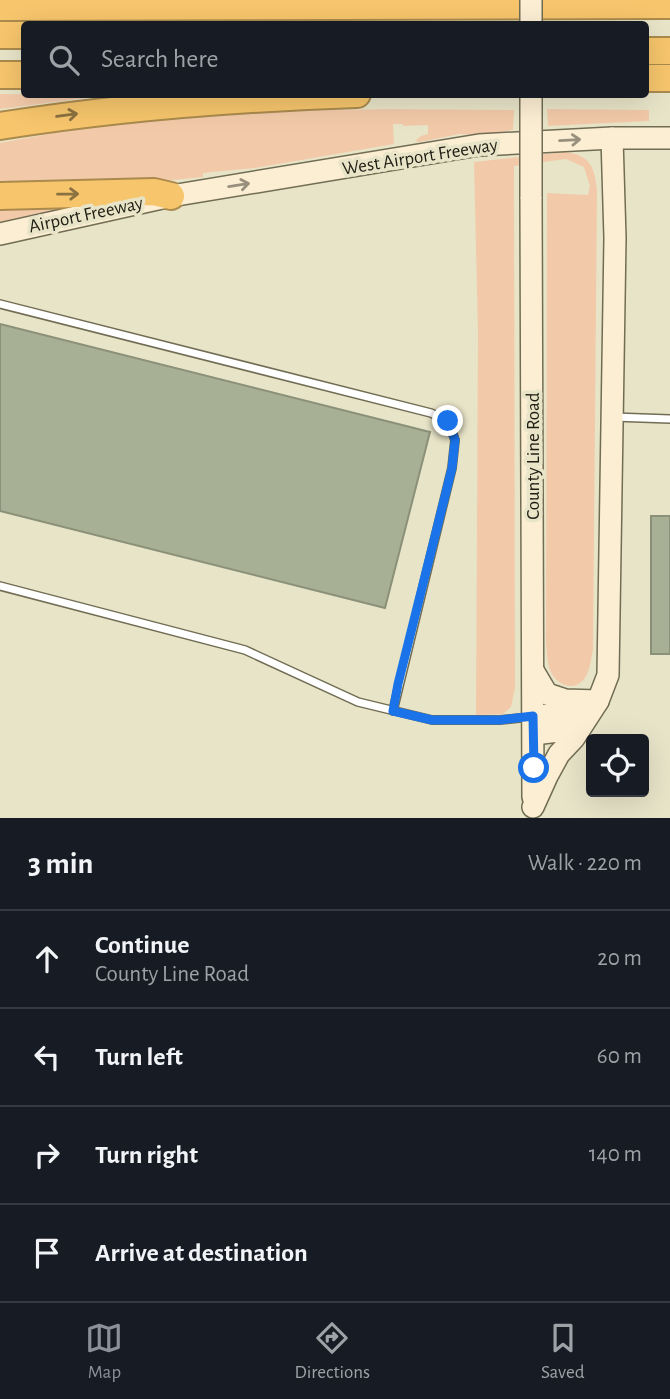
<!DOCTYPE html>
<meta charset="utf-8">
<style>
:root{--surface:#171b24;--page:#20242c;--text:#f1f3f6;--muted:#9ea1a6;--line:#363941;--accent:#8c9099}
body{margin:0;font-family:"Alegreya Sans",sans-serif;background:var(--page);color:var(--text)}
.controls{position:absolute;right:21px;bottom:21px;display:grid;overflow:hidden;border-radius:7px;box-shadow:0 7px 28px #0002}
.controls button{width:63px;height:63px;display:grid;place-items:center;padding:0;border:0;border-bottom:2px solid var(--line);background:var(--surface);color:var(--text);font:35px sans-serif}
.stop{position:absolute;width:21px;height:21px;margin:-16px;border:5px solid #1a73e8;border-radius:50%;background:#fff}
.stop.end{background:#1a73e8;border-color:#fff;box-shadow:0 2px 7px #0008}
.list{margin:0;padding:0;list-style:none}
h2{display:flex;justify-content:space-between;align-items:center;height:91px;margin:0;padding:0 28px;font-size:30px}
h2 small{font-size:23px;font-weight:400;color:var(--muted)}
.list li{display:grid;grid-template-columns:46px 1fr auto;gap:21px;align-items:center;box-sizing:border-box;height:98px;padding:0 28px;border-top:2px solid var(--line)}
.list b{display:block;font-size:26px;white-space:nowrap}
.list p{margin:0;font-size:23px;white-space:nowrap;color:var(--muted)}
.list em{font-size:23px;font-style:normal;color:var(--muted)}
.icon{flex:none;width:38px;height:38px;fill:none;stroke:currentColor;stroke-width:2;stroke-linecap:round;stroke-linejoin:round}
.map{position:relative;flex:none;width:670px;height:818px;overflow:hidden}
.search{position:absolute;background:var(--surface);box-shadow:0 7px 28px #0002;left:21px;right:21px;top:21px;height:77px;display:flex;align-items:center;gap:18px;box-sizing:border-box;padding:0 24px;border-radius:7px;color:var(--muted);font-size:26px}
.sheet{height:483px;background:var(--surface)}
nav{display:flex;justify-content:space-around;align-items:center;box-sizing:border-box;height:98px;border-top:2px solid var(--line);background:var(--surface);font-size:19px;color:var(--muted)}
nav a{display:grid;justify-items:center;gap:4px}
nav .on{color:var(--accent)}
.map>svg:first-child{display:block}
.green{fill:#f2caa9}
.building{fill:#a7af94;stroke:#8b9178;stroke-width:2}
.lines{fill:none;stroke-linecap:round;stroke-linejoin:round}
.lane-casing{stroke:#716d54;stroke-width:10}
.secondary-casing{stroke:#716d54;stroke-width:24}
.highway-casing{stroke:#aa8a4d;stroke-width:30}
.lane{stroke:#fff;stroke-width:7}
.secondary{stroke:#fceed3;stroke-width:21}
.highway{stroke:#f6c56c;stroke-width:26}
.secondary-bridge-casing{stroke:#716d54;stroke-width:24;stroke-linecap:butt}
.secondary-bridge{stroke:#fceed3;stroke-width:21}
.oneway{stroke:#8a7140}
.oneway2{stroke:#98907d}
.route{stroke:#1a73e8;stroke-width:9}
.labels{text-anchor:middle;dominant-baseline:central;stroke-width:7;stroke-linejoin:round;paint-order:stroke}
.street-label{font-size:19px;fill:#1e1d13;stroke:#e8e4c8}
</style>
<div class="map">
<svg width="670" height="818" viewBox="0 0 670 818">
<rect width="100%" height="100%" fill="#e8e4c8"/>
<g class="green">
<path d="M 0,94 L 102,95 L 95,97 L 0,109 Z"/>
<path d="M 386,109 L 514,110 L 513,130 L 480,135 L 460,134 L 419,142 L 415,141 L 421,136 L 428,134 L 428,125 L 403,126 L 403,124 L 393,124 L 394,144 L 255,168 L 203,173 L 203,177 L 155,182 L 0,187 L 0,143 L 59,132 L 149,120 L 289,111 Z"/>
<path d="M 547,109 L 649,110 L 649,121 L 548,126 Z"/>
<path d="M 564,152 C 589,154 595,166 597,191 L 593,650 C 591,659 590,670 585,678 C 574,693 556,685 550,670 C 547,662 547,652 546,642 L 547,193 L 588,195 L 590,186 L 584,167 L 566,159 L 514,166 L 515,688 L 511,707 L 503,714 L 476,715 L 478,333 L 474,162 Z"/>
<path d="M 56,206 L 60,208 L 61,213 L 0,227 L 0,207 Z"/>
</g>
<g class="building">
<path d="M 0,324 L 430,432 L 385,608 L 0,511 Z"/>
<rect x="651" y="516" width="19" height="138"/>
</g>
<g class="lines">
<defs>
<g id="lane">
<path d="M 0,304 L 431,413 L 448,421 L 455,440 L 452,468 L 393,711"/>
<path d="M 613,417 L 670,419"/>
<path d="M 0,586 L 245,650 L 358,702 L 432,720 L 500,720 L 529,717"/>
</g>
<g id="secondary">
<path d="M 531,197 L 533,797"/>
<path d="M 0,234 L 171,196 L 479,145 L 612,138 L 670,138"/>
<path d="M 534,672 L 547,694 L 565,700 L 598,701"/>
<path d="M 533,716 L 573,714 L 588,708"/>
<path d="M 534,734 L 575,729 L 583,719"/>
<path d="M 533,807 L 547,776 L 559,754 L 574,738 L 598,701 L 608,675 L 615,238 L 612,138"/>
</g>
<g id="highway">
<path d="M 0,7 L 670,5"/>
<path d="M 0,35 L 24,35"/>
<path d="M 646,51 L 670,51"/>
<path d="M 0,75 L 24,75"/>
<path d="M 646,78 L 670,78"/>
<path d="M 0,126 C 119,107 237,98 357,94"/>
<path d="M 0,196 L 154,192 L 171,196"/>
</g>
</defs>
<use href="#lane" class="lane-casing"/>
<use href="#secondary" class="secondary-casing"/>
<use href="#highway" class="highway-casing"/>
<use href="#lane" class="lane"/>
<use href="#secondary" class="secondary"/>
<use href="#highway" class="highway"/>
<defs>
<g id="secondary-bridge">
<path d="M 531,0 L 531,24"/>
<path d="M 531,94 L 531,197"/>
</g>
</defs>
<use href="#secondary-bridge" class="secondary-bridge-casing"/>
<use href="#secondary-bridge" class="secondary-bridge"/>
</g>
<defs><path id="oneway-shaft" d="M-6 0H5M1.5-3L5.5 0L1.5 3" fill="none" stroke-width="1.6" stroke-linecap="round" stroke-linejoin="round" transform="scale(1.75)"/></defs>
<g class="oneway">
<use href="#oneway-shaft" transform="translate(67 115) rotate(-8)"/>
<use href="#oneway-shaft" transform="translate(68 194) rotate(-1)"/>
</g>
<g class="oneway2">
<use href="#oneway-shaft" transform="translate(570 140) rotate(-3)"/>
<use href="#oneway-shaft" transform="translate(239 185) rotate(-9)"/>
</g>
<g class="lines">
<path class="route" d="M 448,421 L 455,440 L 452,468 L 398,684 L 393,711 L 432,720 L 500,720 L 533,716 L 534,768"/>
</g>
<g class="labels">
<g class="street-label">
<text transform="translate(420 157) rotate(-9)">West Airport Freeway</text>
<text transform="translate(86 215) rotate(-12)">Airport Freeway</text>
<text transform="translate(533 456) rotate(-90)">County Line Road</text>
</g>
</g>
</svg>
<div class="controls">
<button><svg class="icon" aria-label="locate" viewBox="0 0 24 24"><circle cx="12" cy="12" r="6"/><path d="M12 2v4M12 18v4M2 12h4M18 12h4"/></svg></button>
</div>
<div class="stop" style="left:534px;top:768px"></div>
<div class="stop end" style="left:448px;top:421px"></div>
<div class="search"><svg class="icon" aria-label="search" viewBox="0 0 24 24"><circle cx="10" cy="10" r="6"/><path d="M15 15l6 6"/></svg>Search here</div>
</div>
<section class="sheet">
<h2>3 min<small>Walk · 220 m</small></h2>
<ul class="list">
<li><svg class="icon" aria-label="ahead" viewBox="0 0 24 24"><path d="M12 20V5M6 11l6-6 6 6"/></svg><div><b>Continue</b><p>County Line Road</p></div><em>20 m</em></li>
<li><svg class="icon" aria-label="left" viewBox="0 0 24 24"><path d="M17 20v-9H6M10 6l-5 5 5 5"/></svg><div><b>Turn left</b></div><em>60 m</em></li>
<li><svg class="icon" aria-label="right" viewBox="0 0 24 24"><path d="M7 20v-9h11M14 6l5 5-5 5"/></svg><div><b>Turn right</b></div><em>140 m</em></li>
<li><svg class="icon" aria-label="arrive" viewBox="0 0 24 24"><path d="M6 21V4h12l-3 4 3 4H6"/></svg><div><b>Arrive at destination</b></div></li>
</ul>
</section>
<nav>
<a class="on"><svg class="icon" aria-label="map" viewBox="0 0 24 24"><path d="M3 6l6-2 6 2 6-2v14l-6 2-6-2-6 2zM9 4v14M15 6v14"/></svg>Map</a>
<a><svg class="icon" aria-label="directions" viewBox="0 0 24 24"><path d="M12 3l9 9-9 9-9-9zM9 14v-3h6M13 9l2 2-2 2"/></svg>Directions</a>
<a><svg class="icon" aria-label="saved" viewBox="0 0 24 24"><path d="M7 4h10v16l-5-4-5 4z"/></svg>Saved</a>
</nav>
